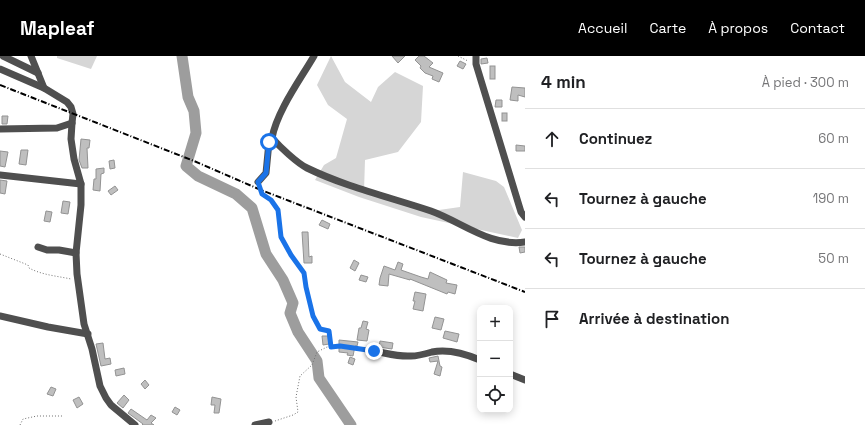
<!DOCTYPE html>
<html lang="fr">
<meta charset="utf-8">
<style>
:root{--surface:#fff;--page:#f2f2f2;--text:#202124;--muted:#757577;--line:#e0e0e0;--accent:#000}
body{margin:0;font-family:"Space Grotesk",sans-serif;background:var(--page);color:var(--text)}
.controls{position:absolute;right:12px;bottom:12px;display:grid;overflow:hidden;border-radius:8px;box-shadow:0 2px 10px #0003}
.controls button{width:36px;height:36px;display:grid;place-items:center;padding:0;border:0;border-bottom:1px solid var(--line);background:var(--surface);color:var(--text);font:20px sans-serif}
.stop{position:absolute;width:12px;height:12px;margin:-9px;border:3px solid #1a73e8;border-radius:50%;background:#fff}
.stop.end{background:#1a73e8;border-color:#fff;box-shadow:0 1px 4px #0008}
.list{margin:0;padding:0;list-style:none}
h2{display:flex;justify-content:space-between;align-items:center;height:52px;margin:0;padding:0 16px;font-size:17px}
h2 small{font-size:13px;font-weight:400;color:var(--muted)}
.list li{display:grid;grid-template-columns:26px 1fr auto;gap:12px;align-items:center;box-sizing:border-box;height:60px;padding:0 16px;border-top:1px solid var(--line)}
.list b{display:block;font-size:15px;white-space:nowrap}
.list em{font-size:13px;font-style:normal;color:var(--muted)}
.icon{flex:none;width:22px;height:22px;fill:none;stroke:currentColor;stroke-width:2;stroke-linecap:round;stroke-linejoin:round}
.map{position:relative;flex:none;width:525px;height:369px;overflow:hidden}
header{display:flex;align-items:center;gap:24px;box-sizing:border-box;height:56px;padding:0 20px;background:var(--accent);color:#fff}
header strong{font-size:19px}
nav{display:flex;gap:22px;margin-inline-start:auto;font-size:14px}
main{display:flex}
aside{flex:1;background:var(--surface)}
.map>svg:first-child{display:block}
.green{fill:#d6d6d6}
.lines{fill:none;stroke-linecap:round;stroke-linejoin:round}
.river{stroke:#9d9d9d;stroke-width:11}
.building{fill:#bfbfbf;stroke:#939393}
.path{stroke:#717171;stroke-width:1;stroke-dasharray:1 2;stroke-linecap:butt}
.minor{stroke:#4f4f4f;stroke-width:7}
.rail{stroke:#000;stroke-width:2;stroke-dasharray:6 2 1 2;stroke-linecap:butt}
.route{stroke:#1a73e8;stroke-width:5}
</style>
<header>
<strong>Mapleaf</strong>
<nav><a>Accueil</a><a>Carte</a><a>À propos</a><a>Contact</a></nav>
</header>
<main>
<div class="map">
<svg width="525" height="369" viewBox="0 0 525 369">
<rect width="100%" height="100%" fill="#fff"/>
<g class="green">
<path d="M 57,0 L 97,0 L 91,13 L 57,2 Z"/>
<path d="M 331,0 L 345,26 L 371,46 L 378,31 L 395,16 L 423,30 L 421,66 L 398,96 L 365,104 L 364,135 L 432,155 L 460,151 L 463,116 L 496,125 L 504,131 L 522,174 L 518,182 L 421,161 L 359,141 L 315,124 L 324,109 L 336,102 L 347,63 L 328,49 L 317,29 Z"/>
</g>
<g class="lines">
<path class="river" d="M 182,0 L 188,41 L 194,55 L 196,77 L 186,110 L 198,120 L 236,138 L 252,152 L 266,198 L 283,224 L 293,247 L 290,257 L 298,276 L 317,305 L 319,322 L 351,369"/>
</g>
<g class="building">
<path d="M 392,0 L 405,0 L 398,7 Z"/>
<path d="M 419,0 L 424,0 L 433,7 L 429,11 L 443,17 L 439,26 L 432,23 L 433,20 L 425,17 L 420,12 L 421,10 L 415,4 Z"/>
<path d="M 487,2 L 488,7 L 481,8 L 481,3 Z"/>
<path d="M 460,5 L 466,8 L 463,13 L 457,10 Z"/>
<rect x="490" y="10" width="5" height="13"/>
<path d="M 512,31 L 525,32 L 525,41 L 518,39 L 518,45 L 510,44 Z"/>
<path d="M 496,44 L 502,44 L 502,51 L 495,51 Z"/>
<rect x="502" y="57" width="5" height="8"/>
<path d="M 2,60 L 8,60 L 7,68 L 2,68 Z"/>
<path d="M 81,83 L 90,84 L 89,92 L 87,92 L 88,112 L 82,112 L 79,104 Z"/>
<path d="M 516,89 L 525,90 L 525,95 L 516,95 Z"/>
<path d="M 21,94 L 28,94 L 26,109 L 19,108 Z"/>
<path d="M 0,95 L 8,96 L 5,111 L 0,110 Z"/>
<path d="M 114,104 L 115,112 L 110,113 L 109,105 Z"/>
<path d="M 104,112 L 104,117 L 101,118 L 100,135 L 93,134 L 94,123 L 96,123 L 96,113 Z"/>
<path d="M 0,124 L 7,125 L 5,138 L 0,137 Z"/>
<path d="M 115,130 L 118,134 L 111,139 L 108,135 Z"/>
<path d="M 63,145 L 70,146 L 68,158 L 61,157 Z"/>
<path d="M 46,155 L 52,156 L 50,166 L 44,165 Z"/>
<path d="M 322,164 L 330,168 L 328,173 L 319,169 Z"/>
<path d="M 302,176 L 308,176 L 309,201 L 312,200 L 312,207 L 304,207 Z"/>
<path d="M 519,191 L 525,191 L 525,196 L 520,197 Z"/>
<path d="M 354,204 L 359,207 L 355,215 L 350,212 Z"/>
<path d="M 398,206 L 403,208 L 401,214 L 421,221 L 428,223 L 430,216 L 447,224 L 446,227 L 457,229 L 455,238 L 448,236 L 447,238 L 410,223 L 410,224 L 389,218 L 388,230 L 379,229 L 380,222 L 384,210 L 395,214 Z"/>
<path d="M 361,219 L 368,221 L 366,226 L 359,224 Z"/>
<path d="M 415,236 L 426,238 L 423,255 L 413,253 L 415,245 L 413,245 Z"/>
<path d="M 435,261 L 444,263 L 441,274 L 432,272 Z"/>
<path d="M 363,265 L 368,266 L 366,273 L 369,274 L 367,285 L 357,284 L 359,272 L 361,272 Z"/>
<path d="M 445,275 L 459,278 L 457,286 L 443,282 Z"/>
<path d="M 322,280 L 328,280 L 329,288 L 323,289 Z"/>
<path d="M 339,284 L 358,286 L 357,290 L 355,290 L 353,300 L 347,299 L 348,297 L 339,296 Z"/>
<path d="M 380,285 L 393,287 L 392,293 L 379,291 Z"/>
<path d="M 103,287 L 105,303 L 110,302 L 111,308 L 101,310 L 96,288 Z"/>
<path d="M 438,300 L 440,310 L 442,311 L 440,320 L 434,318 L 438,305 L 430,306 L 429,302 Z"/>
<path d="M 350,301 L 355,303 L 353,309 L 348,307 Z"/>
<path d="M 124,312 L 125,318 L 116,320 L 115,314 Z"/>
<path d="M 145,324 L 149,329 L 145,333 L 141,328 Z"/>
<path d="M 51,331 L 56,333 L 53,340 L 47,338 Z"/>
<path d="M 124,339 L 129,344 L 123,352 L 117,347 Z"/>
<path d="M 79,341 L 83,348 L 77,352 L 73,344 Z"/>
<path d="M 212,341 L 221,343 L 219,357 L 214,357 L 215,349 L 211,349 Z"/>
<path d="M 175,351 L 180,354 L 177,359 L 172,356 Z"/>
<path d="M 131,353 L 147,364 L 151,359 L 156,362 L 151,367 L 154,369 L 142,369 L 143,368 L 128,357 Z"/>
</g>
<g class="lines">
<g class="path">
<path d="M 458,0 L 468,5"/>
<path d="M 261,132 L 261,138 L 271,144 L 278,154 L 281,181 L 291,199 L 304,217 L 306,231 L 313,260 L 320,273 L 329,275 L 331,291"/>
<path d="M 0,198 L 28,209 L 29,212 C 42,219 57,220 71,223"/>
<path d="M 275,365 L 293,359 L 298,356 L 296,341 L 300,320 L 312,309 L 317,296 L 327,291 L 340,290 L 367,294"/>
<path d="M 20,369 L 23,363 L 37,360 L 62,360"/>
</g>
<g class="minor">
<path d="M 3,0 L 38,17"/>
<path d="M 31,0 L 44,32 L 67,46 L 71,51 L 73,58 L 72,67 L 71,83 L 74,103 L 81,128 L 81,149 L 76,197 L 77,218 L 84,268 L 92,293 L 100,330 L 106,342 L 111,349 L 135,369"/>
<path d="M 314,0 C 300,24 277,55 272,82 C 280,91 297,107 307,112 C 346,131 389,141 431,155 C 462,166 490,191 525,186"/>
<path d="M 476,0 L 476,8 L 521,156 L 525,161"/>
<path d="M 0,13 L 44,32"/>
<path d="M 0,73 L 57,72 L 72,67"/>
<path d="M 0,119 L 81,128"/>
<path d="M 258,126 L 266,117 L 269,86 L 272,82"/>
<path d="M 38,191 L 47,194 L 59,194 L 76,197"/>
<path d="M 0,260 L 48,271 L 88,278"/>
<path d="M 374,295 C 386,297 398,301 411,300 C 418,300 425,298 432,296 C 447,293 466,298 480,304"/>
<path d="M 510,318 L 525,324"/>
<path d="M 255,369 L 269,366"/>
</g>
<path class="rail" d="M 0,29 L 194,105 L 261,134 L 525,236"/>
</g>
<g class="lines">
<path class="route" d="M 269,86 L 266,117 L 258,126 L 262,138 L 271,144 L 278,154 L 281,181 L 291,199 L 304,217 L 306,231 L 313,260 L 320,273 L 329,275 L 331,291 L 340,290 L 374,295"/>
</g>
</svg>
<div class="controls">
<button>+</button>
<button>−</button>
<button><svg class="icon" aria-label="locate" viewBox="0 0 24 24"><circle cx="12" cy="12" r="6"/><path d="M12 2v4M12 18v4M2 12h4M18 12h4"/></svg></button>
</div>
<div class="stop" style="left:269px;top:86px"></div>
<div class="stop end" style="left:374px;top:295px"></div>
</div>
<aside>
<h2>4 min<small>À pied · 300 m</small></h2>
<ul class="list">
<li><svg class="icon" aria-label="ahead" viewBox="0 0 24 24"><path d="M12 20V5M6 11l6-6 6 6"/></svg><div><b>Continuez</b></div><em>60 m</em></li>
<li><svg class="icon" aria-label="left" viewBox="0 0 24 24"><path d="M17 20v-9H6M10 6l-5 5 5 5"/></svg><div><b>Tournez à gauche</b></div><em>190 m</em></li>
<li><svg class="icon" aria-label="left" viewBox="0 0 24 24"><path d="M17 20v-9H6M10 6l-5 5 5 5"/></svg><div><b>Tournez à gauche</b></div><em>50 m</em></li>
<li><svg class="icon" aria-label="arrive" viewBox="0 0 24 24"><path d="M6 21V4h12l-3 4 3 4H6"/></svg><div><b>Arrivée à destination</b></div></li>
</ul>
</aside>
</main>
